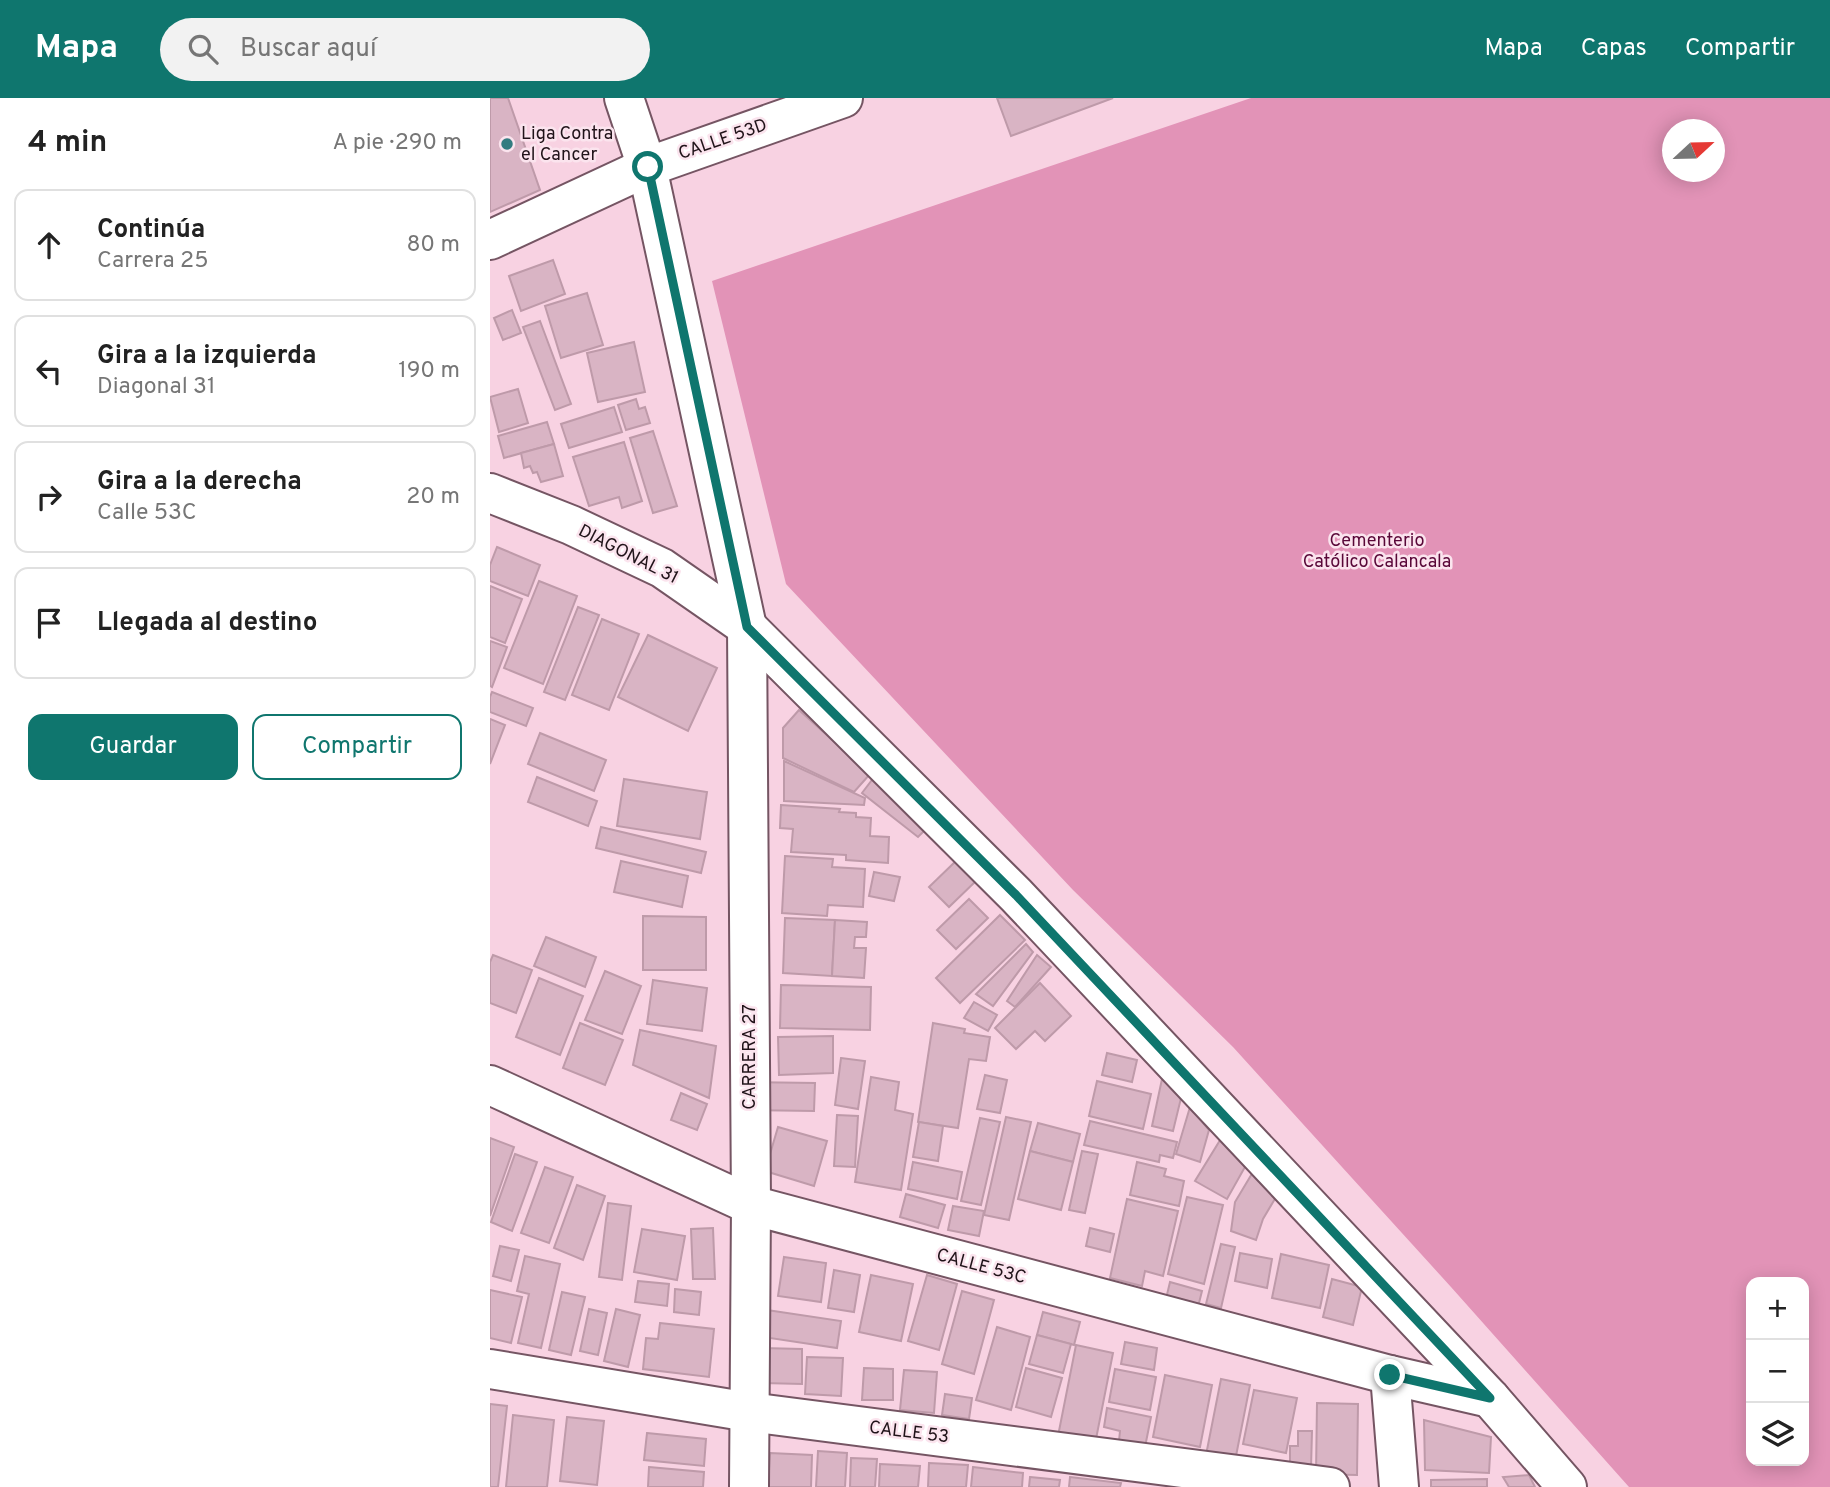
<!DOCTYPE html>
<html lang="es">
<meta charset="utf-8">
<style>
:root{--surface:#fff;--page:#f2f2f2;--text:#222;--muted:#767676;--line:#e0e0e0;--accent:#0f766e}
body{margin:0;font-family:Overpass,sans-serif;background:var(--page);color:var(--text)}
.controls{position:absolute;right:21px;bottom:21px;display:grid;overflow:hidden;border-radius:14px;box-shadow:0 4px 18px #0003}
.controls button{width:63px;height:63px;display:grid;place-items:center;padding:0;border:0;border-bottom:2px solid var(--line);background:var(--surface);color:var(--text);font:35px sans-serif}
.compass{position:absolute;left:1172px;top:21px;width:63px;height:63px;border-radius:50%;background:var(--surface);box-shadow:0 4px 18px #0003;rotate:68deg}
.stop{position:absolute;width:21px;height:21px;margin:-16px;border:5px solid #0f766e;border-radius:50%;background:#fff}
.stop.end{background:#0f766e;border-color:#fff;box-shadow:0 2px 7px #0008}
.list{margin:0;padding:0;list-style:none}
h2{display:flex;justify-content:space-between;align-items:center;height:91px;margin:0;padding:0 28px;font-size:30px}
h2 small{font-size:23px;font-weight:400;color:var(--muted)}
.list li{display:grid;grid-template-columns:46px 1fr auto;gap:21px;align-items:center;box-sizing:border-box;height:112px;margin:0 14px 14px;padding:0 14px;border:2px solid var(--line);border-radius:14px}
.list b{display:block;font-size:26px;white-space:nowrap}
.list p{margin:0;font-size:23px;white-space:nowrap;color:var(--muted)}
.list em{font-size:23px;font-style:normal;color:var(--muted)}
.actions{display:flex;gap:14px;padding:21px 28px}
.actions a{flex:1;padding:16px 0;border:2px solid var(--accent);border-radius:14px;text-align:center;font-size:24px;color:var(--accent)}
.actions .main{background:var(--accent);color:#fff}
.icon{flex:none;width:38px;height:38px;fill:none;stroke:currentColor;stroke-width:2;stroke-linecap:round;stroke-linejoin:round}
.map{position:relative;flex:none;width:1340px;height:1389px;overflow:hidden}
header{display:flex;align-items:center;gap:42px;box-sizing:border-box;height:98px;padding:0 35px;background:var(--accent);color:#fff}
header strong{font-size:33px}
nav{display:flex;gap:38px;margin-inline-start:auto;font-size:24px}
.search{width:490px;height:63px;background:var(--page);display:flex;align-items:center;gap:18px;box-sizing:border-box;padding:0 24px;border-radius:38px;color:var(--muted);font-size:26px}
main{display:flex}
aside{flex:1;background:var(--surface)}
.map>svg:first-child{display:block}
.green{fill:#e293b7;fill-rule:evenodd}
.building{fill:#d9b4c4;stroke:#be9aa9;stroke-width:2}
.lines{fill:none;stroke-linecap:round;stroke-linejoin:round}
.minor-casing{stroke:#755563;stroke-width:42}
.minor{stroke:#fff;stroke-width:38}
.route{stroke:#0f766e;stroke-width:9}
.poi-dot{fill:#337c80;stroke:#fbe4ee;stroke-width:2.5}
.labels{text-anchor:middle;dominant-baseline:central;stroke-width:5;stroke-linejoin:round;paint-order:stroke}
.poi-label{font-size:18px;fill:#201319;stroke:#fbe4ee;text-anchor:start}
.street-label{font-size:18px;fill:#201319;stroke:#fbe4ee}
.park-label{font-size:18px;fill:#590738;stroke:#fbe4ee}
</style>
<header>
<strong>Mapa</strong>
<div class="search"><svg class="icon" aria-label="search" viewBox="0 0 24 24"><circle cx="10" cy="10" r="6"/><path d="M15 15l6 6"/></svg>Buscar aquí</div>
<nav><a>Mapa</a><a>Capas</a><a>Compartir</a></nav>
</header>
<main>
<aside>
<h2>4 min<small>A pie · 290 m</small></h2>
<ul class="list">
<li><svg class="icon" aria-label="ahead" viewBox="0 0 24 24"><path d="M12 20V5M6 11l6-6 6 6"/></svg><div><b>Continúa</b><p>Carrera 25</p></div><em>80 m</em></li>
<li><svg class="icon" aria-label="left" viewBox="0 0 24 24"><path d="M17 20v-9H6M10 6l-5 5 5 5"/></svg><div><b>Gira a la izquierda</b><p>Diagonal 31</p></div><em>190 m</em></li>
<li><svg class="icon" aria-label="right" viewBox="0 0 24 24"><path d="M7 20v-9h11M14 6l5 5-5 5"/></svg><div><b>Gira a la derecha</b><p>Calle 53C</p></div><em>20 m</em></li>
<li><svg class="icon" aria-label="arrive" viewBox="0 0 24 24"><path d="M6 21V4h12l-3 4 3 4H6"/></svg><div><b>Llegada al destino</b></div></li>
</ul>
<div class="actions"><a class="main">Guardar</a><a>Compartir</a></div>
</aside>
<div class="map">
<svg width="1340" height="1389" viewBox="0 0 1340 1389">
<rect width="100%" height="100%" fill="#f8d2e2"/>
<path class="green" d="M 761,0 L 1340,0 L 1340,1389 L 1139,1389 L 961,1189 L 743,949 L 583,792 L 296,486 L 222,183 ZM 1182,32 L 1224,32 L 1224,74 L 1182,74 ZM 1261,1184 L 1314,1184 L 1314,1363 L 1261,1363 Z"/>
<g class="building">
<path d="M 0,0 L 18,0 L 50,92 L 0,114 Z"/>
<path d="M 507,0 L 623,0 L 521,38 Z"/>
<path d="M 63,162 L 75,196 L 31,213 L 19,178 Z"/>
<path d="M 97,195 L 113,247 L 71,260 L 55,208 Z"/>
<path d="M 22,212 L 31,235 L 13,242 L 4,220 Z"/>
<path d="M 50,223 L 81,306 L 65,312 L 33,229 Z"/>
<path d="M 144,244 L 155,294 L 108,304 L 97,255 Z"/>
<path d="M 28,291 L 38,325 L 9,334 L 0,299 Z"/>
<path d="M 146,301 L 149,311 L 155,309 L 160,325 L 136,332 L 128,307 Z"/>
<path d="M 124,309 L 132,334 L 79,350 L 71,326 Z"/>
<path d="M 57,324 L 64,346 L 14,360 L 8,338 Z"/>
<path d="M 163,333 L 187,408 L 163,415 L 140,340 Z"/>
<path d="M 134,344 L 152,403 L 132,410 L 129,399 L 99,408 L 83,359 Z"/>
<path d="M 64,346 L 73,378 L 51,384 L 47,374 L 43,375 L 40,368 L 34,370 L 31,355 Z"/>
<path d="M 7,449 L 50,467 L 38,498 L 0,483 L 0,467 Z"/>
<path d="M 49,483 L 87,498 L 53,586 L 14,570 Z"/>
<path d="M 0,488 L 32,501 L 15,545 L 0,539 Z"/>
<path d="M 88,509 L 109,517 L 75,602 L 54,594 Z"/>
<path d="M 112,521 L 149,536 L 119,612 L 82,597 Z"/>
<path d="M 158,537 L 227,570 L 198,633 L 128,599 Z"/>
<path d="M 0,543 L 17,549 L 2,589 L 0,588 Z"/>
<path d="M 2,594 L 43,610 L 36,628 L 0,614 L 0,599 Z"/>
<path d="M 309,612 L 380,676 L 364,694 L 293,660 L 293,630 Z"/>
<path d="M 0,621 L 15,627 L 0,666 Z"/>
<path d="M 50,635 L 116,662 L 104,693 L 38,666 Z"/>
<path d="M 294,663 L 375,700 L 374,707 L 294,703 Z"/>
<path d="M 385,678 L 439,728 L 428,739 L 372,695 Z"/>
<path d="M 47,679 L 107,703 L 98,728 L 38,704 Z"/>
<path d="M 134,681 L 217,694 L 210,741 L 127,728 Z"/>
<path d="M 291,707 L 350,711 L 349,714 L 366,715 L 366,719 L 381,720 L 380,738 L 399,739 L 398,765 L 356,762 L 356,757 L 301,754 L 303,731 L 290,730 Z"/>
<path d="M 111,729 L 216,754 L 211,775 L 106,750 Z"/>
<path d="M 295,758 L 343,761 L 342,769 L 375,771 L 373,809 L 338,807 L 337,818 L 292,815 Z"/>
<path d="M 468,761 L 488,781 L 459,809 L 439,789 Z"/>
<path d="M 131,763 L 198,778 L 192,809 L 124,794 Z"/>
<path d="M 384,774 L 410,779 L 404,803 L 379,798 Z"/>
<path d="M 479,801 L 498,820 L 466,851 L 447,832 Z"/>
<path d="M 510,817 L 535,842 L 470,905 L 446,880 Z"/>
<path d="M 153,818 L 216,819 L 216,872 L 153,872 Z"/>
<path d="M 295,820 L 345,822 L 342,878 L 293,875 Z"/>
<path d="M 345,822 L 377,824 L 376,839 L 365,839 L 364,850 L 376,850 L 374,880 L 342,878 Z"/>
<path d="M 56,839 L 106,859 L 95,889 L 44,868 Z"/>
<path d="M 536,846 L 543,854 L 503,908 L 486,896 Z"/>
<path d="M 3,857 L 42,872 L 26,915 L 0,905 L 0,864 Z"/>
<path d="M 547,857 L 561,869 L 525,909 L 517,903 Z"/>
<path d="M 115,873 L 151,888 L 132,936 L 95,922 Z"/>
<path d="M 49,880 L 93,898 L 70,957 L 26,939 Z"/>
<path d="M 163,882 L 217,890 L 212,933 L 157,926 Z"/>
<path d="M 550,885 L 581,918 L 555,943 L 545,933 L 526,951 L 505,930 Z"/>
<path d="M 291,887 L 381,889 L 380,932 L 290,930 Z"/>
<path d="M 484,904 L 507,917 L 498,933 L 474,920 Z"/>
<path d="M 90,925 L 133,942 L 115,987 L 73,970 Z"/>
<path d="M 443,925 L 475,931 L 474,935 L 500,939 L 496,963 L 479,961 L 468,1030 L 428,1024 Z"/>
<path d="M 150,932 L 226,948 L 219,1000 L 143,967 Z"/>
<path d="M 343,938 L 343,975 L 289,977 L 288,939 Z"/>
<path d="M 617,955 L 647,962 L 642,984 L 612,977 Z"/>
<path d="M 351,960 L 375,963 L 368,1011 L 345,1007 Z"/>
<path d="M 495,977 L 517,982 L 510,1015 L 487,1011 Z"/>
<path d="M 381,979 L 409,984 L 405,1012 L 423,1016 L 411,1092 L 365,1084 Z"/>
<path d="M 672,981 L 692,996 L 683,1033 L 662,1028 Z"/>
<path d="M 607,983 L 661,996 L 653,1031 L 599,1018 Z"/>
<path d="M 264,984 L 325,985 L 324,1013 L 263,1012 Z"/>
<path d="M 191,995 L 217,1006 L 207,1032 L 181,1022 Z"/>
<path d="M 700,1009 L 719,1032 L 710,1064 L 686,1056 Z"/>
<path d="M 347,1017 L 368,1018 L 365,1069 L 344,1068 Z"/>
<path d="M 516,1019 L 541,1024 L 519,1122 L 494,1117 Z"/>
<path d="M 490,1020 L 510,1024 L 491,1107 L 471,1103 Z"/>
<path d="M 600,1023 L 687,1044 L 683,1060 L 670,1057 L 669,1064 L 594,1047 Z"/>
<path d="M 429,1024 L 453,1028 L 448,1063 L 423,1059 Z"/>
<path d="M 548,1025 L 590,1036 L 583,1064 L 540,1053 Z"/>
<path d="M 288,1029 L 337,1043 L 324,1088 L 275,1073 Z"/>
<path d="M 732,1039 L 760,1060 L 737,1101 L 705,1083 Z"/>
<path d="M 0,1040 L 24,1049 L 0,1118 Z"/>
<path d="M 540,1053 L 583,1064 L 571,1112 L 528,1101 Z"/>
<path d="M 592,1053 L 608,1056 L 595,1115 L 579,1112 Z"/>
<path d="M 25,1056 L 47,1064 L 22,1133 L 1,1124 Z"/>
<path d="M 423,1064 L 472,1074 L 467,1101 L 418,1091 Z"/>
<path d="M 647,1064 L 676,1071 L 674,1078 L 694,1083 L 689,1108 L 640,1097 Z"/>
<path d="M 55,1069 L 83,1079 L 59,1145 L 31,1135 Z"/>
<path d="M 766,1069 L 789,1094 L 773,1121 L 766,1142 L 741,1133 L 745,1104 Z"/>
<path d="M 87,1087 L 115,1098 L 93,1162 L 64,1150 Z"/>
<path d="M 416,1096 L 455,1107 L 448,1130 L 410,1119 Z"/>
<path d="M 697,1099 L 733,1107 L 714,1186 L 678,1176 Z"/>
<path d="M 637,1101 L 688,1113 L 673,1178 L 655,1173 L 652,1188 L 620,1180 Z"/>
<path d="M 118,1105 L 141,1108 L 132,1182 L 109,1179 Z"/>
<path d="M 463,1108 L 494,1113 L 489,1138 L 458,1132 Z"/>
<path d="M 223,1130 L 225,1181 L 203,1181 L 201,1131 Z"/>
<path d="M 600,1130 L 624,1136 L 620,1154 L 596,1148 Z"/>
<path d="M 152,1131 L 195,1138 L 187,1182 L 144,1174 Z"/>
<path d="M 731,1146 L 745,1149 L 731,1210 L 716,1206 Z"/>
<path d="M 10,1148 L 29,1152 L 21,1183 L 3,1178 Z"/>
<path d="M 750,1155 L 782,1161 L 777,1190 L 745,1183 Z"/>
<path d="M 791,1156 L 839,1167 L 830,1210 L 782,1200 Z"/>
<path d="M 35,1158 L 70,1166 L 51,1250 L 28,1245 L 39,1196 L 27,1193 Z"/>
<path d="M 294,1159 L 336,1165 L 331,1204 L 288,1198 Z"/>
<path d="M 344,1172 L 370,1177 L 364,1214 L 338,1210 Z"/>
<path d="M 381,1177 L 423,1186 L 411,1243 L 369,1234 Z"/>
<path d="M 437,1177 L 467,1186 L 449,1252 L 418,1243 Z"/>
<path d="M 842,1181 L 872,1189 L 863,1227 L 833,1219 Z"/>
<path d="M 148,1183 L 179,1186 L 177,1208 L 145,1204 Z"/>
<path d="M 680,1184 L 712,1193 L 707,1213 L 675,1205 Z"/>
<path d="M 185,1191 L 211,1194 L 209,1217 L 184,1214 Z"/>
<path d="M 0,1192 L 32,1199 L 21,1245 L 0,1240 Z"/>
<path d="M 472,1193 L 504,1202 L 484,1276 L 452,1266 Z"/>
<path d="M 72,1194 L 95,1199 L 81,1257 L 59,1252 Z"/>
<path d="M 99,1211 L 117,1215 L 108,1257 L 90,1253 Z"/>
<path d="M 126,1211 L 150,1217 L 138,1269 L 114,1263 Z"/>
<path d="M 277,1212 L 351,1223 L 347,1250 L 273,1239 Z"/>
<path d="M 553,1214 L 590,1224 L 584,1247 L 547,1237 Z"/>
<path d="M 170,1225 L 224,1231 L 219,1279 L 153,1271 L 156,1240 L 168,1241 Z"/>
<path d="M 507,1229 L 540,1239 L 521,1312 L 486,1302 Z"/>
<path d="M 547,1237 L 581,1246 L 573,1275 L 539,1266 Z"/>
<path d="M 635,1244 L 667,1250 L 664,1272 L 631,1266 Z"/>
<path d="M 586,1247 L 623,1255 L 605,1346 L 568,1338 Z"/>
<path d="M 268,1250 L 312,1251 L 312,1286 L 268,1285 Z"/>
<path d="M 317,1259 L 353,1260 L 351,1298 L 315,1296 Z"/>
<path d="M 374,1270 L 403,1271 L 403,1302 L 372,1302 Z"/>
<path d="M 536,1270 L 572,1280 L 561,1319 L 526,1309 Z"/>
<path d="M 625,1271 L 666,1279 L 660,1312 L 619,1304 Z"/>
<path d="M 414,1272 L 447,1274 L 444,1315 L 410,1312 Z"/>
<path d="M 675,1277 L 722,1287 L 710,1349 L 663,1339 Z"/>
<path d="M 731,1281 L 760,1287 L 745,1363 L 716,1357 Z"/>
<path d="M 764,1292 L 807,1300 L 796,1355 L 753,1346 Z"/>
<path d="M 455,1296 L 482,1300 L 479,1321 L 452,1317 Z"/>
<path d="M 827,1305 L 868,1306 L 867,1377 L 826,1376 Z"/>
<path d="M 0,1306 L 17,1308 L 8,1389 L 0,1389 Z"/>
<path d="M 617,1310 L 661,1319 L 655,1349 L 629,1343 L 630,1333 L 614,1329 Z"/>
<path d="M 23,1317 L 64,1322 L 57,1389 L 16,1389 Z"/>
<path d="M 77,1319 L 114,1323 L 107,1387 L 70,1383 Z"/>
<path d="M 934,1322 L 1001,1339 L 999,1375 L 935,1372 Z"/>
<path d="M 808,1333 L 822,1333 L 821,1371 L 800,1371 L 800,1348 L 808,1348 Z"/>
<path d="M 157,1335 L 216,1341 L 214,1368 L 154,1362 Z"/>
<path d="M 328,1353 L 357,1355 L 355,1389 L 326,1389 Z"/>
<path d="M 280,1355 L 322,1357 L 321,1389 L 278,1389 Z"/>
<path d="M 361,1360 L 387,1361 L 385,1389 L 360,1389 Z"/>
<path d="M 439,1365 L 478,1367 L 476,1389 L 438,1389 Z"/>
<path d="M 390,1366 L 430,1368 L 428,1389 L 389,1389 Z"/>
<path d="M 159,1369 L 214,1374 L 213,1389 L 158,1389 Z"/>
<path d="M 483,1369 L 533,1375 L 532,1389 L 481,1389 Z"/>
<path d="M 1039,1377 L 1045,1389 L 1019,1389 L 1013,1379 Z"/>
<path d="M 540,1379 L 570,1382 L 569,1389 L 539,1389 Z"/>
<path d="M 580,1379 L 631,1385 L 630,1389 L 579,1389 Z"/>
<path d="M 997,1381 L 997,1389 L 941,1389 L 941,1382 Z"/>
</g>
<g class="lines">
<defs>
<g id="minor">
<path d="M 134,0 L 157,69 L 257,529 L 261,1107 L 259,1389"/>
<path d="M 0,142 L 157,69 L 353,0"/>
<path d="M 0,395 L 81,427 L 172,470 L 257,529 L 526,797 L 1000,1300 L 1077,1389"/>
<path d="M 0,987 L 261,1107 L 900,1277 L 1000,1300"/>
<path d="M 0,1271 L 259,1314 L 840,1389"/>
<path d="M 900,1277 L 909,1389"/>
</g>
</defs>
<use href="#minor" class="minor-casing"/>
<use href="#minor" class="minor"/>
</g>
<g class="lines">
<path class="route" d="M 158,69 L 257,529 L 526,797 L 1000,1300 L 900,1277"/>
</g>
<circle class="poi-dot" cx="17" cy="46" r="7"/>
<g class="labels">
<g class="poi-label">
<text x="31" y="36">Liga Contra<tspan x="31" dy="21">el Cancer</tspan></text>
</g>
<g class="street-label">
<text transform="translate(233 42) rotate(-19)">CALLE 53D</text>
<text transform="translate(138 457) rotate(27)">DIAGONAL 31</text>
<text transform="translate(260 959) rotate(-90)">CARRERA 27</text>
<text transform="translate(491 1169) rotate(15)">CALLE 53C</text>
<text transform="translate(419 1335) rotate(7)">CALLE 53</text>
</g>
<g class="park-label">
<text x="887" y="443">Cementerio<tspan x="887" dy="21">Católico Calancala</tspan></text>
</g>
</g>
</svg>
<div class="controls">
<button>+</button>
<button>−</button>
<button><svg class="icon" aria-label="layers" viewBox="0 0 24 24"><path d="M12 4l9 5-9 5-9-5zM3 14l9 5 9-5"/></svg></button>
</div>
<svg class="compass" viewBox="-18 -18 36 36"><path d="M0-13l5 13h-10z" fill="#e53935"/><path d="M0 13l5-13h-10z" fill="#767676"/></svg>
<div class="stop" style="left:158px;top:69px"></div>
<div class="stop end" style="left:900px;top:1277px"></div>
</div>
</main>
